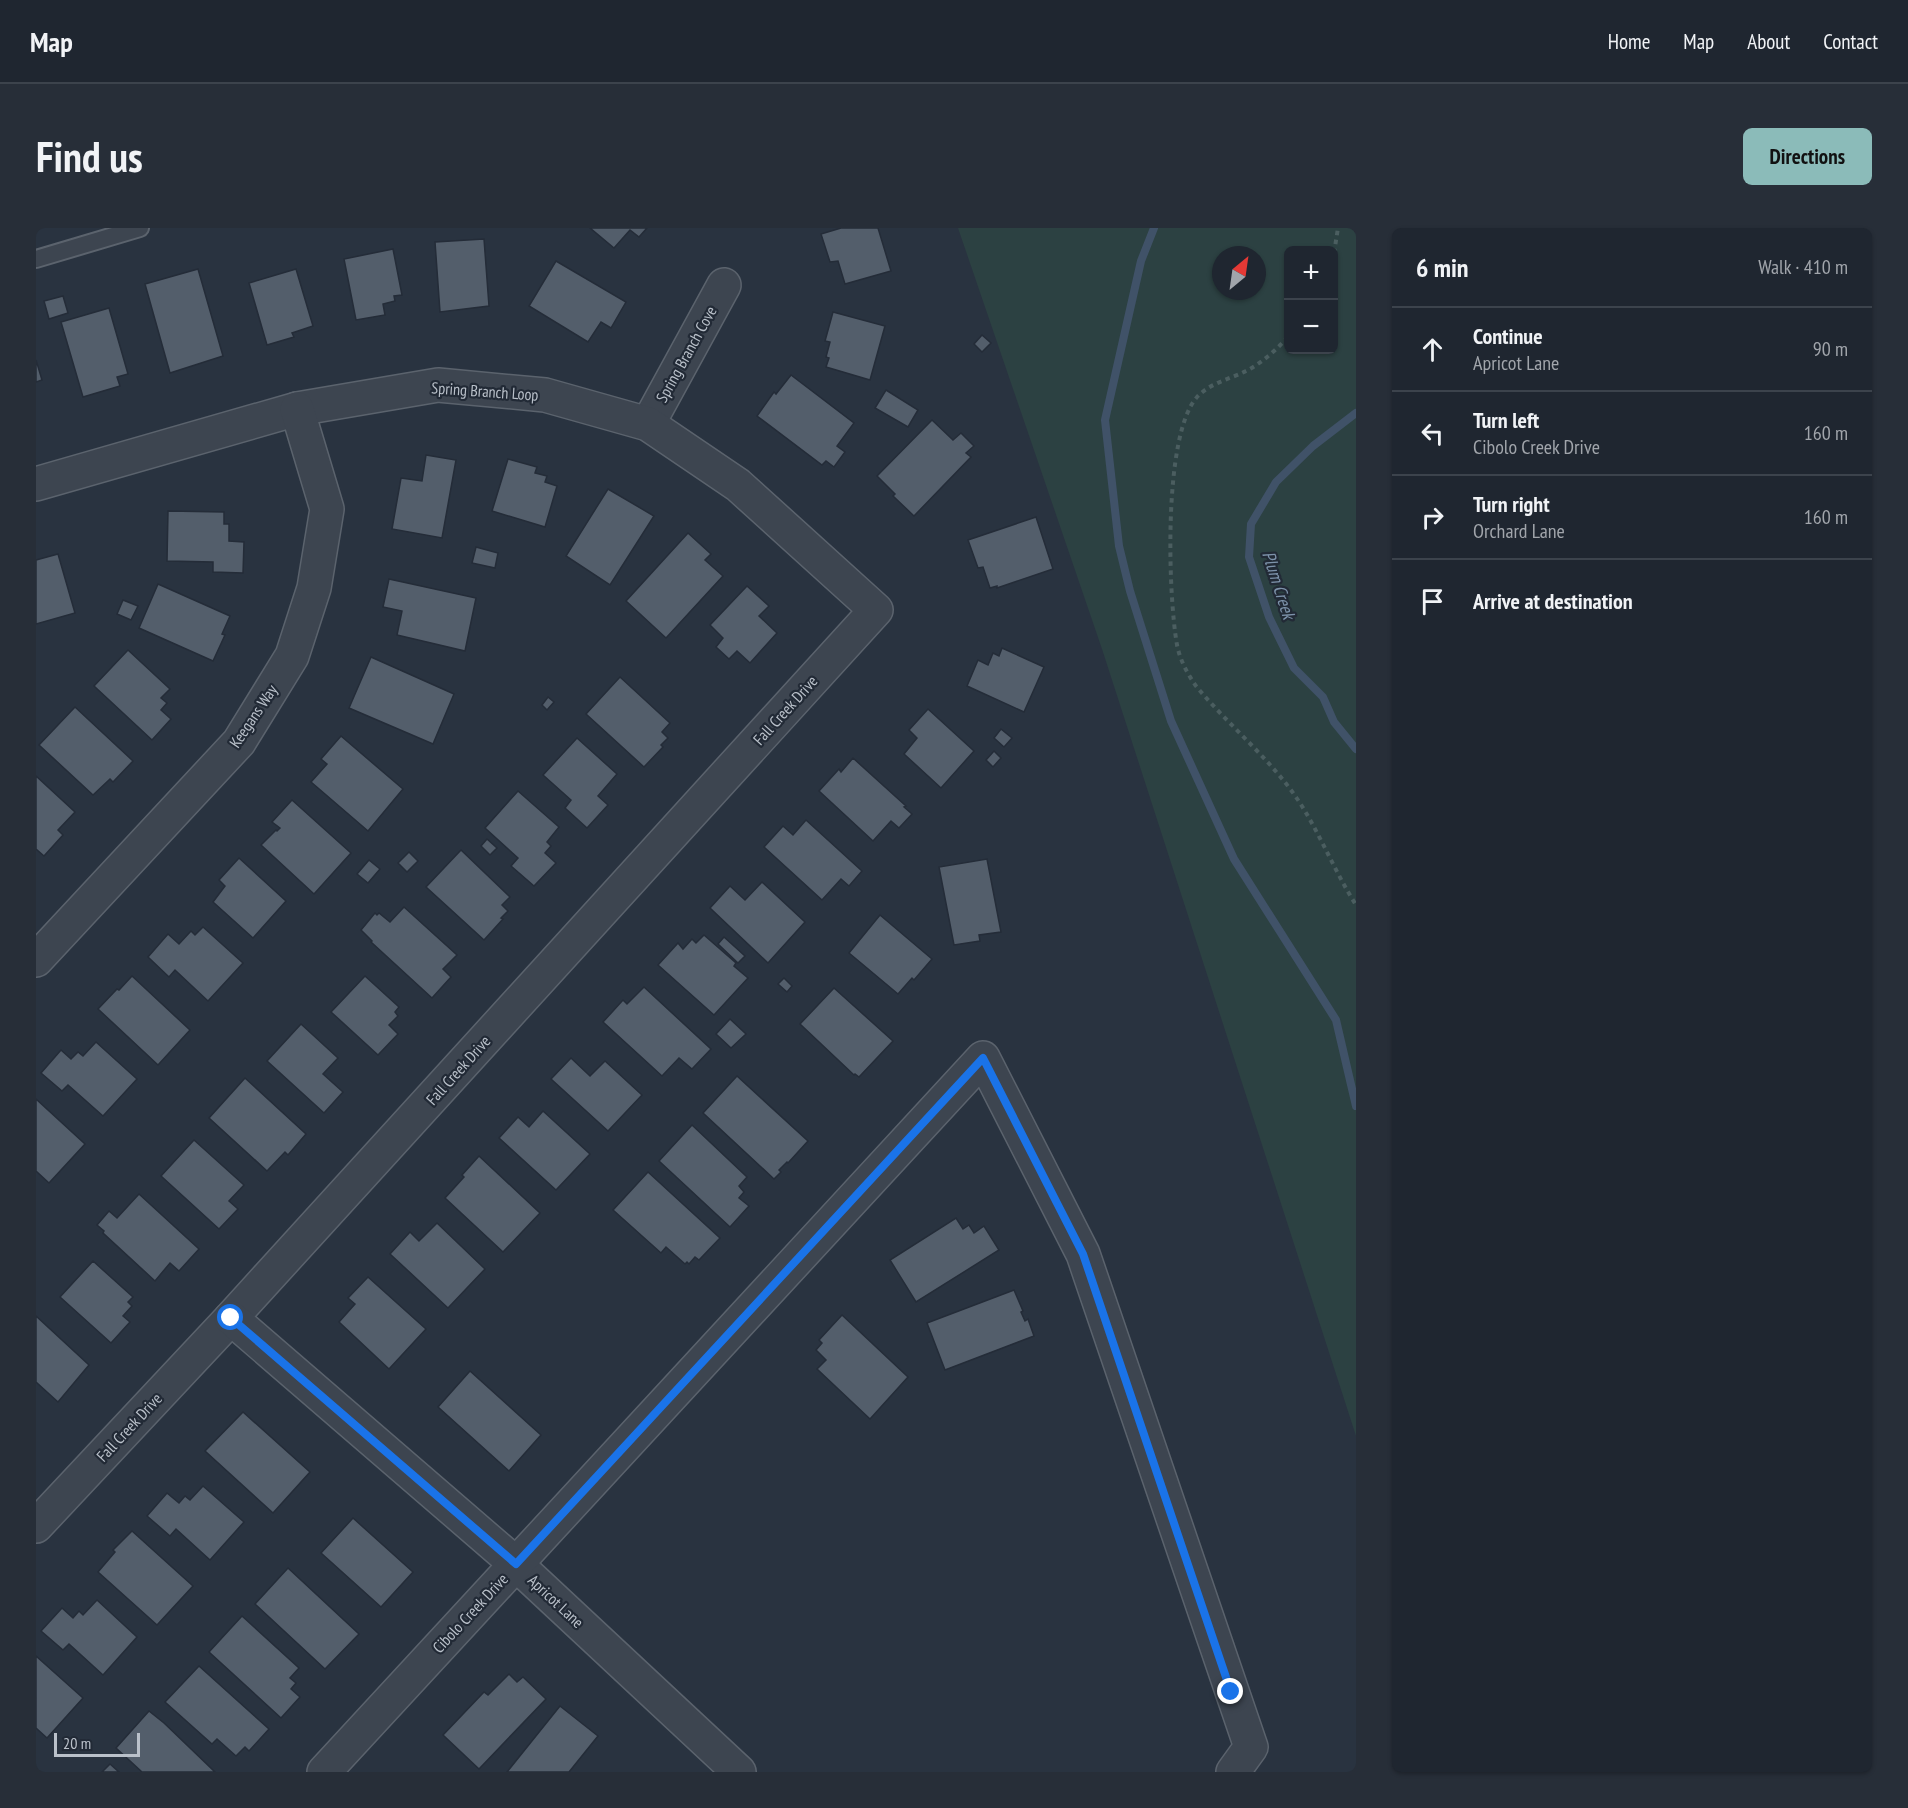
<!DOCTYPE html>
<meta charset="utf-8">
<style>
:root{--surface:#1f2630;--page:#272e38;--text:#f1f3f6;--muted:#a1a5ab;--line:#3c434c;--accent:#8bbbb9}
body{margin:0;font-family:"PT Sans Narrow",sans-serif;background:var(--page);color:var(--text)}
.controls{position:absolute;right:18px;top:18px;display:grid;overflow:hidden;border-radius:9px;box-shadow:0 2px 4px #0004}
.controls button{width:54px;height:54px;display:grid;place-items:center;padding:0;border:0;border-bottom:2px solid var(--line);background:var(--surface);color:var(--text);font:30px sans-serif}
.compass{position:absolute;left:1176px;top:18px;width:54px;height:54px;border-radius:50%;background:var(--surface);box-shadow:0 2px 4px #0004;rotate:29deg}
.scale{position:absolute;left:18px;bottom:15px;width:86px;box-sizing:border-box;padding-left:6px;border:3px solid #bac1ca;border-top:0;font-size:16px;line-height:21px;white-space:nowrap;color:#bac1ca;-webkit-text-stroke:4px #222a36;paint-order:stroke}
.stop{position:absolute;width:18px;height:18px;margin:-14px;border:4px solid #1a73e8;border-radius:50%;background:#fff}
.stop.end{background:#1a73e8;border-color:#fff;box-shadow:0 2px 6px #0008}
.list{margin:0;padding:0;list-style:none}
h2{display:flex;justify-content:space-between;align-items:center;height:78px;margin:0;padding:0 24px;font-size:26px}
h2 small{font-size:20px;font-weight:400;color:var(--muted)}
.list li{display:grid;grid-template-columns:39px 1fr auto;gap:18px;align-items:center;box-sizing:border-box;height:84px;padding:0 24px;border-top:2px solid var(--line)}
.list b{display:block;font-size:22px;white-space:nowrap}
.list p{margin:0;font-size:20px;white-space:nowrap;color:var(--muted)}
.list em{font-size:20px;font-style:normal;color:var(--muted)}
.icon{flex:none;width:33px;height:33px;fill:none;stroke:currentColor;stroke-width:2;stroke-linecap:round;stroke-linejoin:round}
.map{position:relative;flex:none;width:1320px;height:1544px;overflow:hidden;border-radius:9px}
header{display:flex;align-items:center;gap:36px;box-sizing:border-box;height:84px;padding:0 30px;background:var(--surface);border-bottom:2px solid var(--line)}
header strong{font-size:28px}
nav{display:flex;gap:33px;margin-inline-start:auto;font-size:21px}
.intro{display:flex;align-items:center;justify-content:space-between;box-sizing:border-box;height:144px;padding:0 36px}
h1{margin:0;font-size:42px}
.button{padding:15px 27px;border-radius:9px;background:var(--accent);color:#111;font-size:21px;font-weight:700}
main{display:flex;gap:36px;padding:0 36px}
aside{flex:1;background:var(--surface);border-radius:9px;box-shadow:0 2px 4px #0004}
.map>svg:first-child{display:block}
.green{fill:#2c4142;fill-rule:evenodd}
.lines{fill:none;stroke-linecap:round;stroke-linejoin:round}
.stream{stroke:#405268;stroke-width:8}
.building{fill:#535e6b;stroke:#242c38;stroke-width:1.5}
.service-casing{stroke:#5b636d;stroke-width:20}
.minor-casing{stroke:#5b636d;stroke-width:36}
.path{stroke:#4b5e60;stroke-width:4;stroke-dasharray:4.5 4.5;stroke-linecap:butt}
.service{stroke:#3d4550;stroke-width:16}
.minor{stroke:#3d4550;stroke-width:33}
.route{stroke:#1a73e8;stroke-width:8}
.labels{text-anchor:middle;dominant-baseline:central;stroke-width:4.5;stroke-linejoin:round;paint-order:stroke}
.street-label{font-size:16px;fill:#bac1ca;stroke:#222a36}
.water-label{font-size:18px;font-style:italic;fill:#7d92aa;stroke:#222a36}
</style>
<header>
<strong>Map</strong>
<nav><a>Home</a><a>Map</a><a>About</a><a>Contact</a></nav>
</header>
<div class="intro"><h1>Find us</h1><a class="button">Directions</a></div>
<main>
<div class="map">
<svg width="1320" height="1544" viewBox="0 0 1320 1544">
<rect width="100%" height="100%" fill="#293340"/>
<path class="green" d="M 922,0 L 1320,0 L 1320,1208 L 1066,421 ZM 1252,22 L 1298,22 L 1298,122 L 1252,122 ZM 1185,27 L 1221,27 L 1221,63 L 1185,63 Z"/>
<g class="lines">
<g class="stream">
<path d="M 1118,0 L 1105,33 L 1069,192 L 1083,318 L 1094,363 L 1135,493 L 1198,631 L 1300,792 L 1320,878"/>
<path d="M 1320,185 L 1277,218 L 1240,254 L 1215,296 L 1213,329 L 1233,389 L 1258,440 L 1287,469 L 1298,494 L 1320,521"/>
</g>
</g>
<g class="building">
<path d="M 554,0 L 611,0 L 603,9 L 594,2 L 578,20 Z"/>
<path d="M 805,0 L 842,0 L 855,43 L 809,56 L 802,33 L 794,34 L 785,6 Z"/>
<path d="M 448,11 L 453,78 L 404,84 L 399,14 Z"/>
<path d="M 357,21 L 366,67 L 358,68 L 359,73 L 347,76 L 349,87 L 320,92 L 308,31 Z"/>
<path d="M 520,33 L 590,74 L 575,100 L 565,94 L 552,114 L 493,78 Z"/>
<path d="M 162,41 L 187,128 L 134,145 L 109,56 Z"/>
<path d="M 260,41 L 277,98 L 256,105 L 258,109 L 231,117 L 213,55 Z"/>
<path d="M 27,68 L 32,85 L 13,91 L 8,73 Z"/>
<path d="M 73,80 L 92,146 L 81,149 L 84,158 L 47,169 L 25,94 Z"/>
<path d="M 797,84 L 849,98 L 834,152 L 790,139 L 793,130 L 790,129 L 794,114 L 789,113 Z"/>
<path d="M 946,107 L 955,115 L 946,124 L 938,116 Z"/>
<path d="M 0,132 L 6,152 L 0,154 Z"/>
<path d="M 755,147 L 818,195 L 801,218 L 809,224 L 798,239 L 790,233 L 786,237 L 721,188 L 738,164 L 740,166 Z"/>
<path d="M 850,162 L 882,182 L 872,199 L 839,180 Z"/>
<path d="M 896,192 L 917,212 L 925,205 L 938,218 L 930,225 L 935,229 L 878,288 L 857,268 L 859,266 L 841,248 Z"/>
<path d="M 390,227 L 420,232 L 406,310 L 356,301 L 365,250 L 386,253 Z"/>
<path d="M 472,231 L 501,239 L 499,245 L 511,248 L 509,254 L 521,258 L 509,299 L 456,283 Z"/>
<path d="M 572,261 L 618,288 L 574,357 L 530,328 Z"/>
<path d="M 132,283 L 188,284 L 188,296 L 193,296 L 193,313 L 208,314 L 207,345 L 177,344 L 177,334 L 131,333 Z"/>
<path d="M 1000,289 L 1017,341 L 961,360 L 961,358 L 954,360 L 947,339 L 942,340 L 932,312 Z"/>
<path d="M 652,305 L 675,326 L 669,332 L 687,348 L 630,410 L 590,373 Z"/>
<path d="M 440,319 L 462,325 L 459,340 L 436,335 Z"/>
<path d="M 22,326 L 39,385 L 0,396 L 0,332 Z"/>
<path d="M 353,351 L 440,370 L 429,423 L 361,407 L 366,383 L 347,379 Z"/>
<path d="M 122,356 L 194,388 L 186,406 L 189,407 L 177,433 L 103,400 Z"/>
<path d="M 711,358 L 733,378 L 723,388 L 741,405 L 714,435 L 701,423 L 693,431 L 680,419 L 687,410 L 674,397 Z"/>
<path d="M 87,372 L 102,378 L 95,392 L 81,386 Z"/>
<path d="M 966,420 L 1008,439 L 988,484 L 931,458 L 942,432 L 952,437 L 957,425 L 963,428 Z"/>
<path d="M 92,422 L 134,461 L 125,470 L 131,475 L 125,482 L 135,491 L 116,512 L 58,458 Z"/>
<path d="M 335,429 L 418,466 L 397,516 L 313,480 Z"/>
<path d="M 584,449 L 634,495 L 626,504 L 632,510 L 625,517 L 627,519 L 608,539 L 550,486 Z"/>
<path d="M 512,469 L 518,474 L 511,482 L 506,477 Z"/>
<path d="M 39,479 L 97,533 L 77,554 L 74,551 L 57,567 L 3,517 Z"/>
<path d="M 892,481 L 938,523 L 905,560 L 868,526 L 881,510 L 873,502 Z"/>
<path d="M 965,501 L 976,510 L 968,519 L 958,510 Z"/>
<path d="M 305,508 L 367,561 L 332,603 L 275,554 L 291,536 L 285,531 Z"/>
<path d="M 541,510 L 581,546 L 562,568 L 572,577 L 551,600 L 529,580 L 535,572 L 507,547 Z"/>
<path d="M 958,523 L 965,530 L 957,539 L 950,532 Z"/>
<path d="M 817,530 L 870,578 L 868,579 L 876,586 L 863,600 L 855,593 L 837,613 L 783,563 L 803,541 L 805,544 Z"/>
<path d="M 0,548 L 39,584 L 22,602 L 27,607 L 8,628 L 0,621 Z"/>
<path d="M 482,563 L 523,599 L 511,614 L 515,618 L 509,625 L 520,635 L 498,658 L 475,638 L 482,630 L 449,600 Z"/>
<path d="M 256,572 L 315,625 L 278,666 L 225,617 L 240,602 L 241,603 L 244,600 L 236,594 Z"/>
<path d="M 770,592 L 826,643 L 813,658 L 805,651 L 786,672 L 728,619 L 747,598 L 757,607 Z"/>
<path d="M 451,611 L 461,620 L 454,627 L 445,618 Z"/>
<path d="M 425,622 L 474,669 L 466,677 L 472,683 L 465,690 L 467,691 L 448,712 L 390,659 Z"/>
<path d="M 373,624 L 382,633 L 371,644 L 362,635 Z"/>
<path d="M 203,630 L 250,673 L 217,710 L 177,674 L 189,658 L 183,652 Z"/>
<path d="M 951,631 L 965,704 L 943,707 L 944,713 L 918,717 L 903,639 Z"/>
<path d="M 333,632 L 344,641 L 332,655 L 321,646 Z"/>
<path d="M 726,654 L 769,694 L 732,735 L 674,680 L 694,658 L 709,672 Z"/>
<path d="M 368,679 L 421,727 L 407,741 L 415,749 L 396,770 L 335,714 L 336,713 L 325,702 L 339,685 L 341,687 L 343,685 L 354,694 Z"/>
<path d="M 844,687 L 896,731 L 878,752 L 876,750 L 862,766 L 813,725 Z"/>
<path d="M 167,699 L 207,735 L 172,773 L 139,742 L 133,749 L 112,729 L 132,706 L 143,716 L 155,703 L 159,707 Z"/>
<path d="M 668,707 L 700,735 L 698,738 L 712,750 L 678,787 L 622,737 L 642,715 L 647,721 L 656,711 L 660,715 Z"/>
<path d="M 688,709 L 709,728 L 702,735 L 682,716 Z"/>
<path d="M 96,748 L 154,802 L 122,837 L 62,781 L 81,761 L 83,762 Z"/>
<path d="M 329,748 L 363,779 L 359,784 L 362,788 L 353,797 L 362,806 L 342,827 L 295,784 Z"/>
<path d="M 748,750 L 756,758 L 751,764 L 742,756 Z"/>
<path d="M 608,759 L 675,821 L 656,841 L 643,830 L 626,848 L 567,794 L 587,772 L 591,776 Z"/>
<path d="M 798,760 L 857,813 L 823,849 L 819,846 L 818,847 L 764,796 Z"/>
<path d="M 694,791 L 710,806 L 695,820 L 680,806 Z"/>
<path d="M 265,796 L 302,830 L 287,846 L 307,864 L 288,885 L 231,833 Z"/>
<path d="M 60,814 L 101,851 L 67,888 L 32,857 L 26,863 L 5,845 L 25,822 L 35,831 L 42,824 L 47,828 Z"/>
<path d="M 535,830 L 554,848 L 569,833 L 606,867 L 572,903 L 515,851 Z"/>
<path d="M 701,848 L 772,913 L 752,935 L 751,934 L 743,942 L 745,944 L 738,951 L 667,885 Z"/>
<path d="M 209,850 L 270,906 L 252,927 L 249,924 L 231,943 L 173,890 Z"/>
<path d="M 0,871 L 49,916 L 13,955 L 0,943 Z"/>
<path d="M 507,883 L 554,926 L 520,962 L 463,910 L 482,889 L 493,899 Z"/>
<path d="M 656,897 L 711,949 L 703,958 L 708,964 L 703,970 L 713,978 L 694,999 L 623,933 Z"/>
<path d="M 158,912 L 208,957 L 193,973 L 202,981 L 183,1001 L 125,948 Z"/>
<path d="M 443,928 L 504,985 L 467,1024 L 409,970 L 428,949 L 426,947 Z"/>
<path d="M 612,944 L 684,1010 L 663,1032 L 659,1029 L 653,1036 L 651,1034 L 649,1036 L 630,1019 L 625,1025 L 577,982 Z"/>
<path d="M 103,966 L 163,1021 L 143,1043 L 134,1035 L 119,1053 L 67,1005 L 68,1003 L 61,997 L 73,983 L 81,990 Z"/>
<path d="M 920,990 L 927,1001 L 933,997 L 938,1005 L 948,998 L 963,1022 L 880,1074 L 854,1032 Z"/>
<path d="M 401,995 L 449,1041 L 412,1080 L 354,1026 L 374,1004 L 383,1013 Z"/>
<path d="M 57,1033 L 97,1069 L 92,1074 L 96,1078 L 87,1088 L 94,1094 L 75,1115 L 24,1069 Z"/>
<path d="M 332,1049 L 390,1101 L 353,1141 L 303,1094 L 319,1076 L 312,1070 Z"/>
<path d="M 978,1062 L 987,1083 L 985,1084 L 989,1093 L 992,1091 L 998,1108 L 909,1142 L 891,1095 Z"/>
<path d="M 806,1087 L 872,1149 L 834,1191 L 781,1141 L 790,1132 L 780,1122 L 786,1115 L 783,1112 Z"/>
<path d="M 0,1088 L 53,1137 L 22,1174 L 0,1154 Z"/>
<path d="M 434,1143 L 505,1207 L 473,1243 L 402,1179 Z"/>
<path d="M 207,1184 L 274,1244 L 237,1285 L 169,1223 Z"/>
<path d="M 167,1258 L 208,1294 L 174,1332 L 140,1301 L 134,1308 L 111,1288 L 131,1265 L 143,1275 L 149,1268 L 154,1272 Z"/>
<path d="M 317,1290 L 377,1344 L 345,1379 L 285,1325 Z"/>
<path d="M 96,1303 L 157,1358 L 121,1397 L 62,1344 L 79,1324 L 77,1322 Z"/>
<path d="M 252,1340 L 323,1406 L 289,1441 L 219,1376 Z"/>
<path d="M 61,1372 L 101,1409 L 67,1447 L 33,1416 L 27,1422 L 5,1403 L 26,1380 L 37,1390 L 43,1383 L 47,1387 Z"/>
<path d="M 206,1388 L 263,1440 L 254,1450 L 260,1455 L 255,1461 L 264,1469 L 245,1490 L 173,1424 Z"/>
<path d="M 0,1428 L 47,1470 L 11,1510 L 0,1500 Z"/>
<path d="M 163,1438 L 233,1501 L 213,1523 L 209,1519 L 200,1528 L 181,1511 L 176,1516 L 129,1474 Z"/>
<path d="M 473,1446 L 481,1454 L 487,1449 L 510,1471 L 443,1541 L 407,1507 L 448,1464 L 452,1467 Z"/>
<path d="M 524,1478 L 562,1508 L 533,1544 L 471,1544 Z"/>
<path d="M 113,1483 L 128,1495 L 179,1544 L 106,1544 L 80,1520 Z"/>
<path d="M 74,1536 L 83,1544 L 66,1544 Z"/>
</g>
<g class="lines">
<defs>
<path id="service" d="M 0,31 L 104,0"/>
<g id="minor">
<path d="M 612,196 L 688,57"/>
<path d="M 0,256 L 261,181 L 402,157 L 509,167 L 612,196 L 702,257 L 840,382 L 195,1090 L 0,1298"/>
<path d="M 0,732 L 203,514 L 256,428 L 278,360 L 291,281 L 261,181"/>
<path d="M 195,1090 L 480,1336 L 703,1544"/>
<path d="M 288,1544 L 947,830 L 1047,1026 L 1215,1519 L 1197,1544"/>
</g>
</defs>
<use href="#service" class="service-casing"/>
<use href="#minor" class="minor-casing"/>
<g class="path">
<path d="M 1298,25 L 1302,0"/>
<path d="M 1252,109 C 1240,122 1226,135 1210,143 C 1194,151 1174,155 1161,169 C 1127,207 1132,366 1141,417 C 1144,432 1151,445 1160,458 C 1193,498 1236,532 1264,575 C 1285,608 1299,644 1320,677"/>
</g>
<use href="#service" class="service"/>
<use href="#minor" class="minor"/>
</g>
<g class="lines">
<path class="route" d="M 195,1090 L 480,1336 L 947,830 L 1047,1026 L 1195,1464"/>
</g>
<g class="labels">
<g class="street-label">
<text transform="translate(650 126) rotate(-61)">Spring Branch Cove</text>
<text transform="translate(449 163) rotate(4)">Spring Branch Loop</text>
<text transform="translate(749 482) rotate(-48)">Fall Creek Drive</text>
<text transform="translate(217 488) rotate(-56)">Keegans Way</text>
<text transform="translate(422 842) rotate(-48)">Fall Creek Drive</text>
<text transform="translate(93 1199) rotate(-47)">Fall Creek Drive</text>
<text transform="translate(520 1373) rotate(43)">Apricot Lane</text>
<text transform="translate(434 1385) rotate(-47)">Cibolo Creek Drive</text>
</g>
<g class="water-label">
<text transform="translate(1243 357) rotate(72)">Plum Creek</text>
</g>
</g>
</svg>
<div class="controls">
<button>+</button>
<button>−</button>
</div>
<svg class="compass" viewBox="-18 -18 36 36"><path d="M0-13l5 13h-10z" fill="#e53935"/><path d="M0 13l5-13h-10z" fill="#a1a5ab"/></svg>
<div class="scale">20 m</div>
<div class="stop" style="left:195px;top:1090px"></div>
<div class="stop end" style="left:1195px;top:1464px"></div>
</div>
<aside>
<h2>6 min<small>Walk · 410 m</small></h2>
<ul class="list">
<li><svg class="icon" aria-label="ahead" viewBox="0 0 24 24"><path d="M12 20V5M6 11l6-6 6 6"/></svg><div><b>Continue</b><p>Apricot Lane</p></div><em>90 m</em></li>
<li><svg class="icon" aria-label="left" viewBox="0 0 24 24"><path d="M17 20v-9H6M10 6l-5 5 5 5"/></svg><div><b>Turn left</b><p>Cibolo Creek Drive</p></div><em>160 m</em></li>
<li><svg class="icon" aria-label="right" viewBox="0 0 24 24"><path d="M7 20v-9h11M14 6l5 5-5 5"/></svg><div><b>Turn right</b><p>Orchard Lane</p></div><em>160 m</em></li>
<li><svg class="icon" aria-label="arrive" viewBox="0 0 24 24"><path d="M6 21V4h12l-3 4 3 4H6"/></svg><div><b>Arrive at destination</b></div></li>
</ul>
</aside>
</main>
